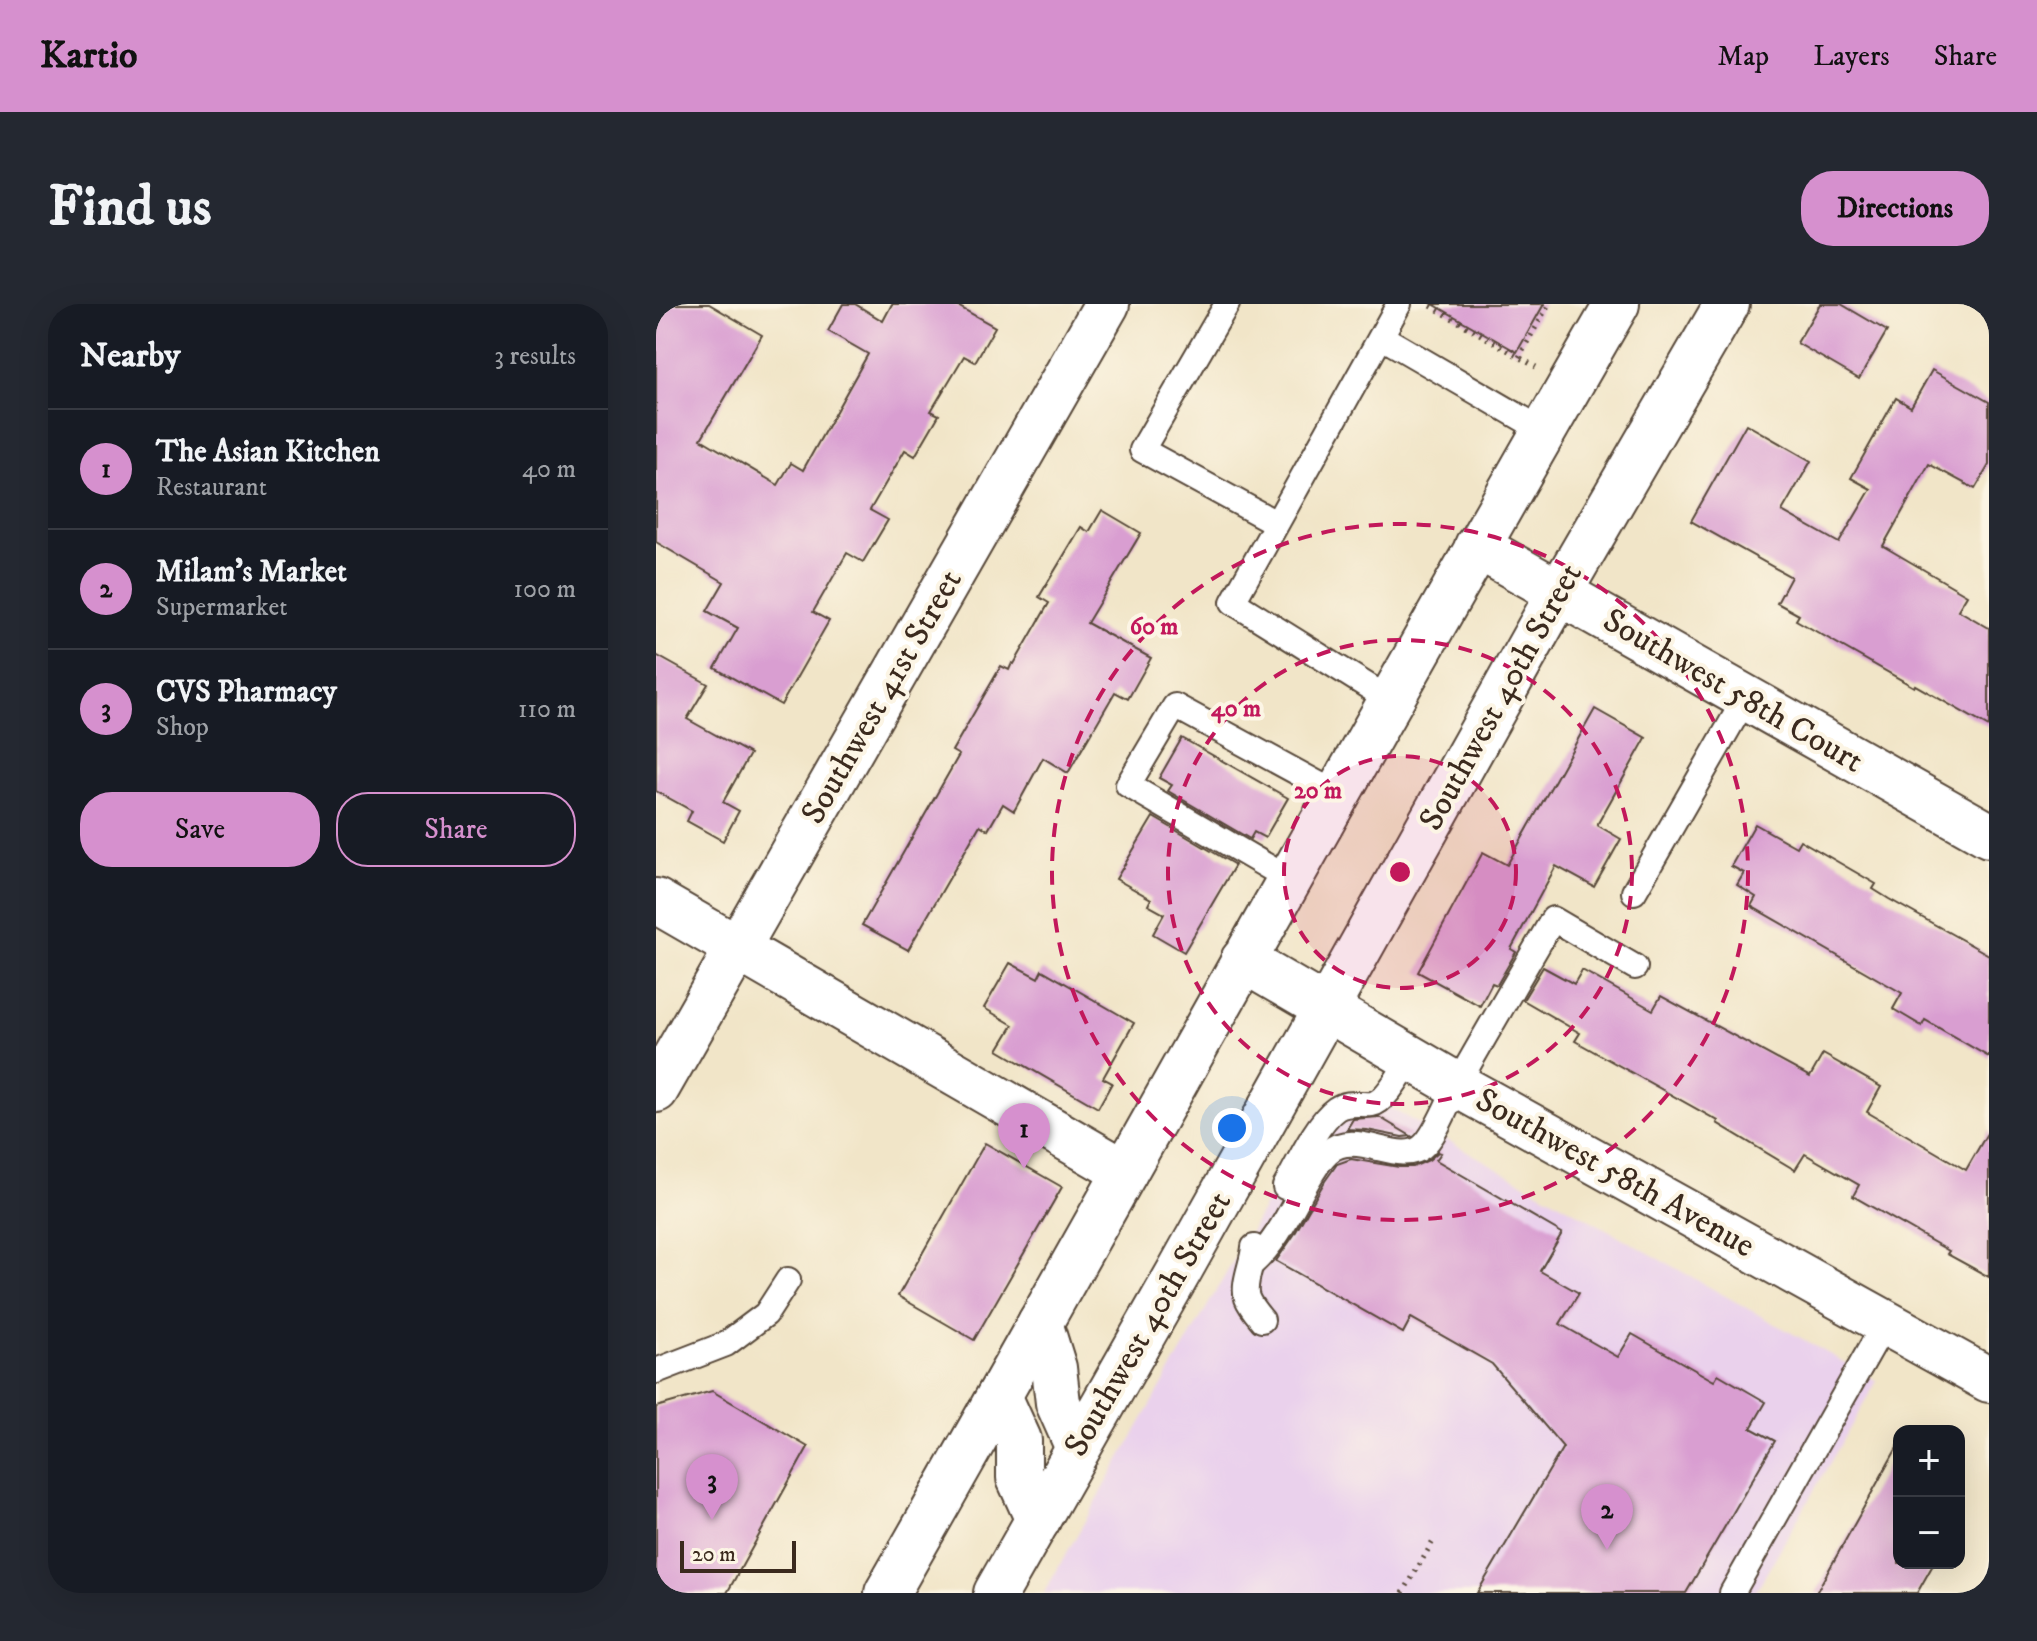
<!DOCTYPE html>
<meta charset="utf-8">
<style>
:root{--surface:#171b24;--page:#242831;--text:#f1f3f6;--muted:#9ea1a6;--line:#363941;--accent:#d690ce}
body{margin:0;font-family:"IM FELL DW Pica",serif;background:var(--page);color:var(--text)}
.controls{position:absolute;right:24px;bottom:24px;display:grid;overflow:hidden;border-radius:16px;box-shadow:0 8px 32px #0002}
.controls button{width:72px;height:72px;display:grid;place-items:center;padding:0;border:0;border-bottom:2px solid var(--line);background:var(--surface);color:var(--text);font:40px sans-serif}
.scale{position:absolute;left:24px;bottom:20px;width:116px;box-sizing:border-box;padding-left:8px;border:4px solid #3b2a1e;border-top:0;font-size:22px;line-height:28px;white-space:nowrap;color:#3b2a1e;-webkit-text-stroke:6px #fcf5e5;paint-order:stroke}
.you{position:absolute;left:576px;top:824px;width:28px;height:28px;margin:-20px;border:6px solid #fff;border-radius:50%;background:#1a73e8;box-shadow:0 0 0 12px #1a73e833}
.badge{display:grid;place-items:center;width:52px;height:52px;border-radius:50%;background:var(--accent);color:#111;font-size:26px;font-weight:700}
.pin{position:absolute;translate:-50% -66px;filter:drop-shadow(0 2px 4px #0008)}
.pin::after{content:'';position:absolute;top:42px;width:28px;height:24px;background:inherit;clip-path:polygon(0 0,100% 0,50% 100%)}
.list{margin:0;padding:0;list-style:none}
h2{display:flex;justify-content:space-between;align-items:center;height:104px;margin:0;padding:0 32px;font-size:34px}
h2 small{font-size:26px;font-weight:400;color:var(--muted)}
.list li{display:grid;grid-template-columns:52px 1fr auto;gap:24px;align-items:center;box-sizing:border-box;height:120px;padding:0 32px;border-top:2px solid var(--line)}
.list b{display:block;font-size:30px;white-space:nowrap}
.list p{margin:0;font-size:26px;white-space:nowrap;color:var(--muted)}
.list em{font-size:26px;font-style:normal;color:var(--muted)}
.actions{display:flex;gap:16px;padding:24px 32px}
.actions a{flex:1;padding:18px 0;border:2px solid var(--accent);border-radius:32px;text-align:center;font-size:28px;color:var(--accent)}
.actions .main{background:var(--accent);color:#111}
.map{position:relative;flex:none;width:1333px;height:1289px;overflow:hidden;border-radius:32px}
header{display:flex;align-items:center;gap:48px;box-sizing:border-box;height:112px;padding:0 40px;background:var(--accent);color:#111}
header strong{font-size:38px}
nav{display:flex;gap:44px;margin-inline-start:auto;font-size:28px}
.intro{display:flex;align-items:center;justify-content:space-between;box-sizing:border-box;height:192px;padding:0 48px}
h1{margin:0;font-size:56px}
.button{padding:20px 36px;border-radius:32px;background:var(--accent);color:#111;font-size:28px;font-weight:700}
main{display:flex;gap:48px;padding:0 48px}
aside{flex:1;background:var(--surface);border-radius:32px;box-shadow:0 8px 32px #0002}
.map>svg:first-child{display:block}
.built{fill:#ead1ec}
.building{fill:#d99ed1}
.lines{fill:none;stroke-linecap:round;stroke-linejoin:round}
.lane-casing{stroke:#564638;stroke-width:28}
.street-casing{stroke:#564638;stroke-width:48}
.primary-casing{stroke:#564638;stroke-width:48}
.path{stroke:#564638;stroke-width:5;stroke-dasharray:2 6;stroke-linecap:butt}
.lane{stroke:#fff;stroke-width:24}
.street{stroke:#fff;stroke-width:44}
.primary{stroke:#fff;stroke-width:44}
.ring{fill:none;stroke:#c2185b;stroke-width:4;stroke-dasharray:14 10}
.labels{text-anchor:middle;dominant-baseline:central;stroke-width:8;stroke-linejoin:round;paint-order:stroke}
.street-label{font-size:34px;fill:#3b2a1e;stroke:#fcf5e5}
.centre{fill:#c2185b;stroke:#fcf5e5;stroke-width:4}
.ring-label{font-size:24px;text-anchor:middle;font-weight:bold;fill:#c2185b;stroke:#fcf5e5;stroke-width:8;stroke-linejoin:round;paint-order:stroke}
</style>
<header>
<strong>Kartio</strong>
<nav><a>Map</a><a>Layers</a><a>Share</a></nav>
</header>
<div class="intro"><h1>Find us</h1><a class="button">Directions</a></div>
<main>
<aside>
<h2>Nearby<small>3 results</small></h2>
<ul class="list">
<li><span class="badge">1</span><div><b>The Asian Kitchen</b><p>Restaurant</p></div><em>40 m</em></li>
<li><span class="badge">2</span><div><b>Milam's Market</b><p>Supermarket</p></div><em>100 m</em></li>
<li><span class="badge">3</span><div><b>CVS Pharmacy</b><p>Shop</p></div><em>110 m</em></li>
</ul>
<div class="actions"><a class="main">Save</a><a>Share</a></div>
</aside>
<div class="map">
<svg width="1333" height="1289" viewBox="0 0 1333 1289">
<rect width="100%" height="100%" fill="#fcf5e5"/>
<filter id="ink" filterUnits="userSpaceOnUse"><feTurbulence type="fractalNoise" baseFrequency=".0125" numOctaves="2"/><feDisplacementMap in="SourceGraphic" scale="16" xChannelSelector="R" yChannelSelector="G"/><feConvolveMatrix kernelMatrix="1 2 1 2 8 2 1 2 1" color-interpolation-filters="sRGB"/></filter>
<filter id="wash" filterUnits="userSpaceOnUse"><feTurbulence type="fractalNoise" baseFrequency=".006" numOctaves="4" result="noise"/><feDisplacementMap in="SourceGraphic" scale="32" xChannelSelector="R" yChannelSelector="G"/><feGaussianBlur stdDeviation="1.8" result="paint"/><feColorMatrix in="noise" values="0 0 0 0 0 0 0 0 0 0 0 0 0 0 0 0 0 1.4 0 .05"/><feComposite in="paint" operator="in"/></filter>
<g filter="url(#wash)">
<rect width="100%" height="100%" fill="#f1e5c8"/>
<path class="built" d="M 713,792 L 1221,1077 L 1099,1289 L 388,1289 L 661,810 Z"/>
<g id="blocks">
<g class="building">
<path d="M 0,0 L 53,0 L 106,31 L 45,135 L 122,181 L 135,159 L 147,166 L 212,50 L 172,27 L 187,0 L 199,0 L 227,17 L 236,0 L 298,0 L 339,23 L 319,58 L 308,52 L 275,107 L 283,111 L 259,152 L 249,146 L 214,206 L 232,216 L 207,258 L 191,249 L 157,308 L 173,317 L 125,401 L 59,364 L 82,324 L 51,307 L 68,278 L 0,238 Z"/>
<path d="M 777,0 L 888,0 L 861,48 Z"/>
<path d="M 1164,0 L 1185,0 L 1231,27 L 1203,75 L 1141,39 Z"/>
<path d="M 1276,66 L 1333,98 L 1333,161 L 1319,185 L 1273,160 L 1227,242 L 1311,291 L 1302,306 L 1333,324 L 1333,423 L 1259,381 L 1258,383 L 1140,316 L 1143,311 L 1121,299 L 1135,273 L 1035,217 L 1090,120 L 1155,157 L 1126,207 L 1183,239 L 1215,185 L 1195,174 L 1240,94 L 1255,103 Z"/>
<path d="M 446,206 L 485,229 L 431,319 L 495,354 L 472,395 L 459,388 L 412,469 L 387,454 L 358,507 L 347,500 L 332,526 L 324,521 L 252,646 L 206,621 L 303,451 L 296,447 L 345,362 L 353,366 L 356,359 L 358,360 L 393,299 L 383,293 L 425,223 L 433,228 Z"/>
<path d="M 0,351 L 52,380 L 31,415 L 94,450 L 67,498 L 83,507 L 67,537 L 31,517 L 36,507 L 0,487 Z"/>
<path d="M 939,405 L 990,434 L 941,521 L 965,535 L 938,583 L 900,562 L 855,645 L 860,648 L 841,681 L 836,679 L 824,702 L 762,668 L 827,548 L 851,561 Z"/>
<path d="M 526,434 L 632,494 L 609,534 L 598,528 L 594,535 L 512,487 L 516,481 L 503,474 Z"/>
<path d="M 497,513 L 579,561 L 528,648 L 497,630 L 508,610 L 492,601 L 495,595 L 460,575 Z"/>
<path d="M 1099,520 L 1140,543 L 1144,536 L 1220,580 L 1217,585 L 1233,595 L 1333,651 L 1333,753 L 1269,716 L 1266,722 L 1237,705 L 1246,689 L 1095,602 L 1100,593 L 1081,581 L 1088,569 L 1075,562 Z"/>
<path d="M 354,659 L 382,674 L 386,666 L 478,719 L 447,774 L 456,779 L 442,804 L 342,746 L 357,721 L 328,704 Z"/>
<path d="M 887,663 L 918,680 L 926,666 L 997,706 L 1005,692 L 1154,773 L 1167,750 L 1225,783 L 1211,808 L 1310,866 L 1333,826 L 1333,973 L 1291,950 L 1293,947 L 1197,892 L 1203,881 L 1149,850 L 1139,866 L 1061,819 L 1062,817 L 919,737 L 924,729 L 867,696 Z"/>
<path d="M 723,813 L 755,832 L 746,833 L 711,826 L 691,825 L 697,815 Z"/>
<path d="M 329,839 L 406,883 L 318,1036 L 242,992 Z"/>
<path d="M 782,848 L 785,849 L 780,856 L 906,929 L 884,967 L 923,989 L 904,1020 L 962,1053 L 976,1030 L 1058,1077 L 1062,1070 L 1110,1098 L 1095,1124 L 1119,1137 L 1030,1289 L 821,1289 L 907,1143 L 836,1060 L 755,1014 L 747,1029 L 620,957 L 638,931 L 669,877 L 681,860 L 695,855 L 743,863 L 757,863 L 773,856 Z"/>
<path d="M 56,1087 L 152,1143 L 71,1289 L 0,1289 L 0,1103 Z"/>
<path d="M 1243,1140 L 1243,1259 L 1278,1259 L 1261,1289 L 1160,1289 Z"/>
</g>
</g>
</g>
<g filter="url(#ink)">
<use href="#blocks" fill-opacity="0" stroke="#564638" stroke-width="2"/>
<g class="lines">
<defs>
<g id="lane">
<path d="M 571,0 L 486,146 L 620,219"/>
<path d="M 726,33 L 888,127"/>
<path d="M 734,396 L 577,298 L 743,0"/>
<path d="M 633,575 L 472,481 L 519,402 L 681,490"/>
<path d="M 978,588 L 1089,395"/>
<path d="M 629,883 C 641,862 661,818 680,805 C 691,797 704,801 716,800 C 731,797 747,765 755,753"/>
<path d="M 598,943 C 597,959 586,980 591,994 C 594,1002 601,1010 606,1016"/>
<path d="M 597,959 C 620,938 633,910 648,883 C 655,871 662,857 672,848 C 699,824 743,862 766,843 C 780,832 793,796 802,779 C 833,724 865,670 897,615 L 979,663"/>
<path d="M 0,1067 L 70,1040 L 110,1010 L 132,976"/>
<path d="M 1076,1289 L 1229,1019"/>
</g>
<g id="street">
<path d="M 821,242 L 1333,531"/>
<path d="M 0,597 L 469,868"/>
<path d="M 587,656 L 801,781 L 1333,1076"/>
<path d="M 0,786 L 451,0"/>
</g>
<g id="primary">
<path d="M 384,1019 L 398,1064 L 402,1099 L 422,1144"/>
<path d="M 343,1092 L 363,1136 L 363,1174 L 382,1216"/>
<path d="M 231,1289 C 476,860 714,427 961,0"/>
<path d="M 340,1289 L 525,964 L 903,289 L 1071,0"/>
</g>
</defs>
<use href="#lane" class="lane-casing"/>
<use href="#street" class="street-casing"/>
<use href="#primary" class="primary-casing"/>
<g class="path">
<path d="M 775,2 L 880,63"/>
<path d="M 863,53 L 893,0"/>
<path d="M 747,1289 L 779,1234"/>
</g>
<use href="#lane" class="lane"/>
<use href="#street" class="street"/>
<use href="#primary" class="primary"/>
</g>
</g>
<circle cx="744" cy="568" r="116" fill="#c2185b" fill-opacity=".12"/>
<g class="ring">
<circle cx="744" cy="568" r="116"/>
<circle cx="744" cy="568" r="232"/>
<circle cx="744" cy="568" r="348"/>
</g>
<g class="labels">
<g class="street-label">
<text transform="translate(1077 387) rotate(30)">Southwest 58th Court</text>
<text transform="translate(226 393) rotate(-60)">Southwest 41st Street</text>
<text transform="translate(845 393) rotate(-61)">Southwest 40th Street</text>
<text transform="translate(959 869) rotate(29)">Southwest 58th Avenue</text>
<text transform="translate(492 1020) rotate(-60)">Southwest 40th Street</text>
</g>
</g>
<circle cx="744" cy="568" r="12" class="centre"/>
<g class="ring-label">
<text x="498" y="330">60 m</text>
<text x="580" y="412">40 m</text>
<text x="662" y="494">20 m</text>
</g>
</svg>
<div class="controls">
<button>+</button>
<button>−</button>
</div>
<div class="scale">20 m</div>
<div class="you"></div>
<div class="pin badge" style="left:368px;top:865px">1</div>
<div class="pin badge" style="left:951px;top:1246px">2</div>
<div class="pin badge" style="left:56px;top:1216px">3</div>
</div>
</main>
